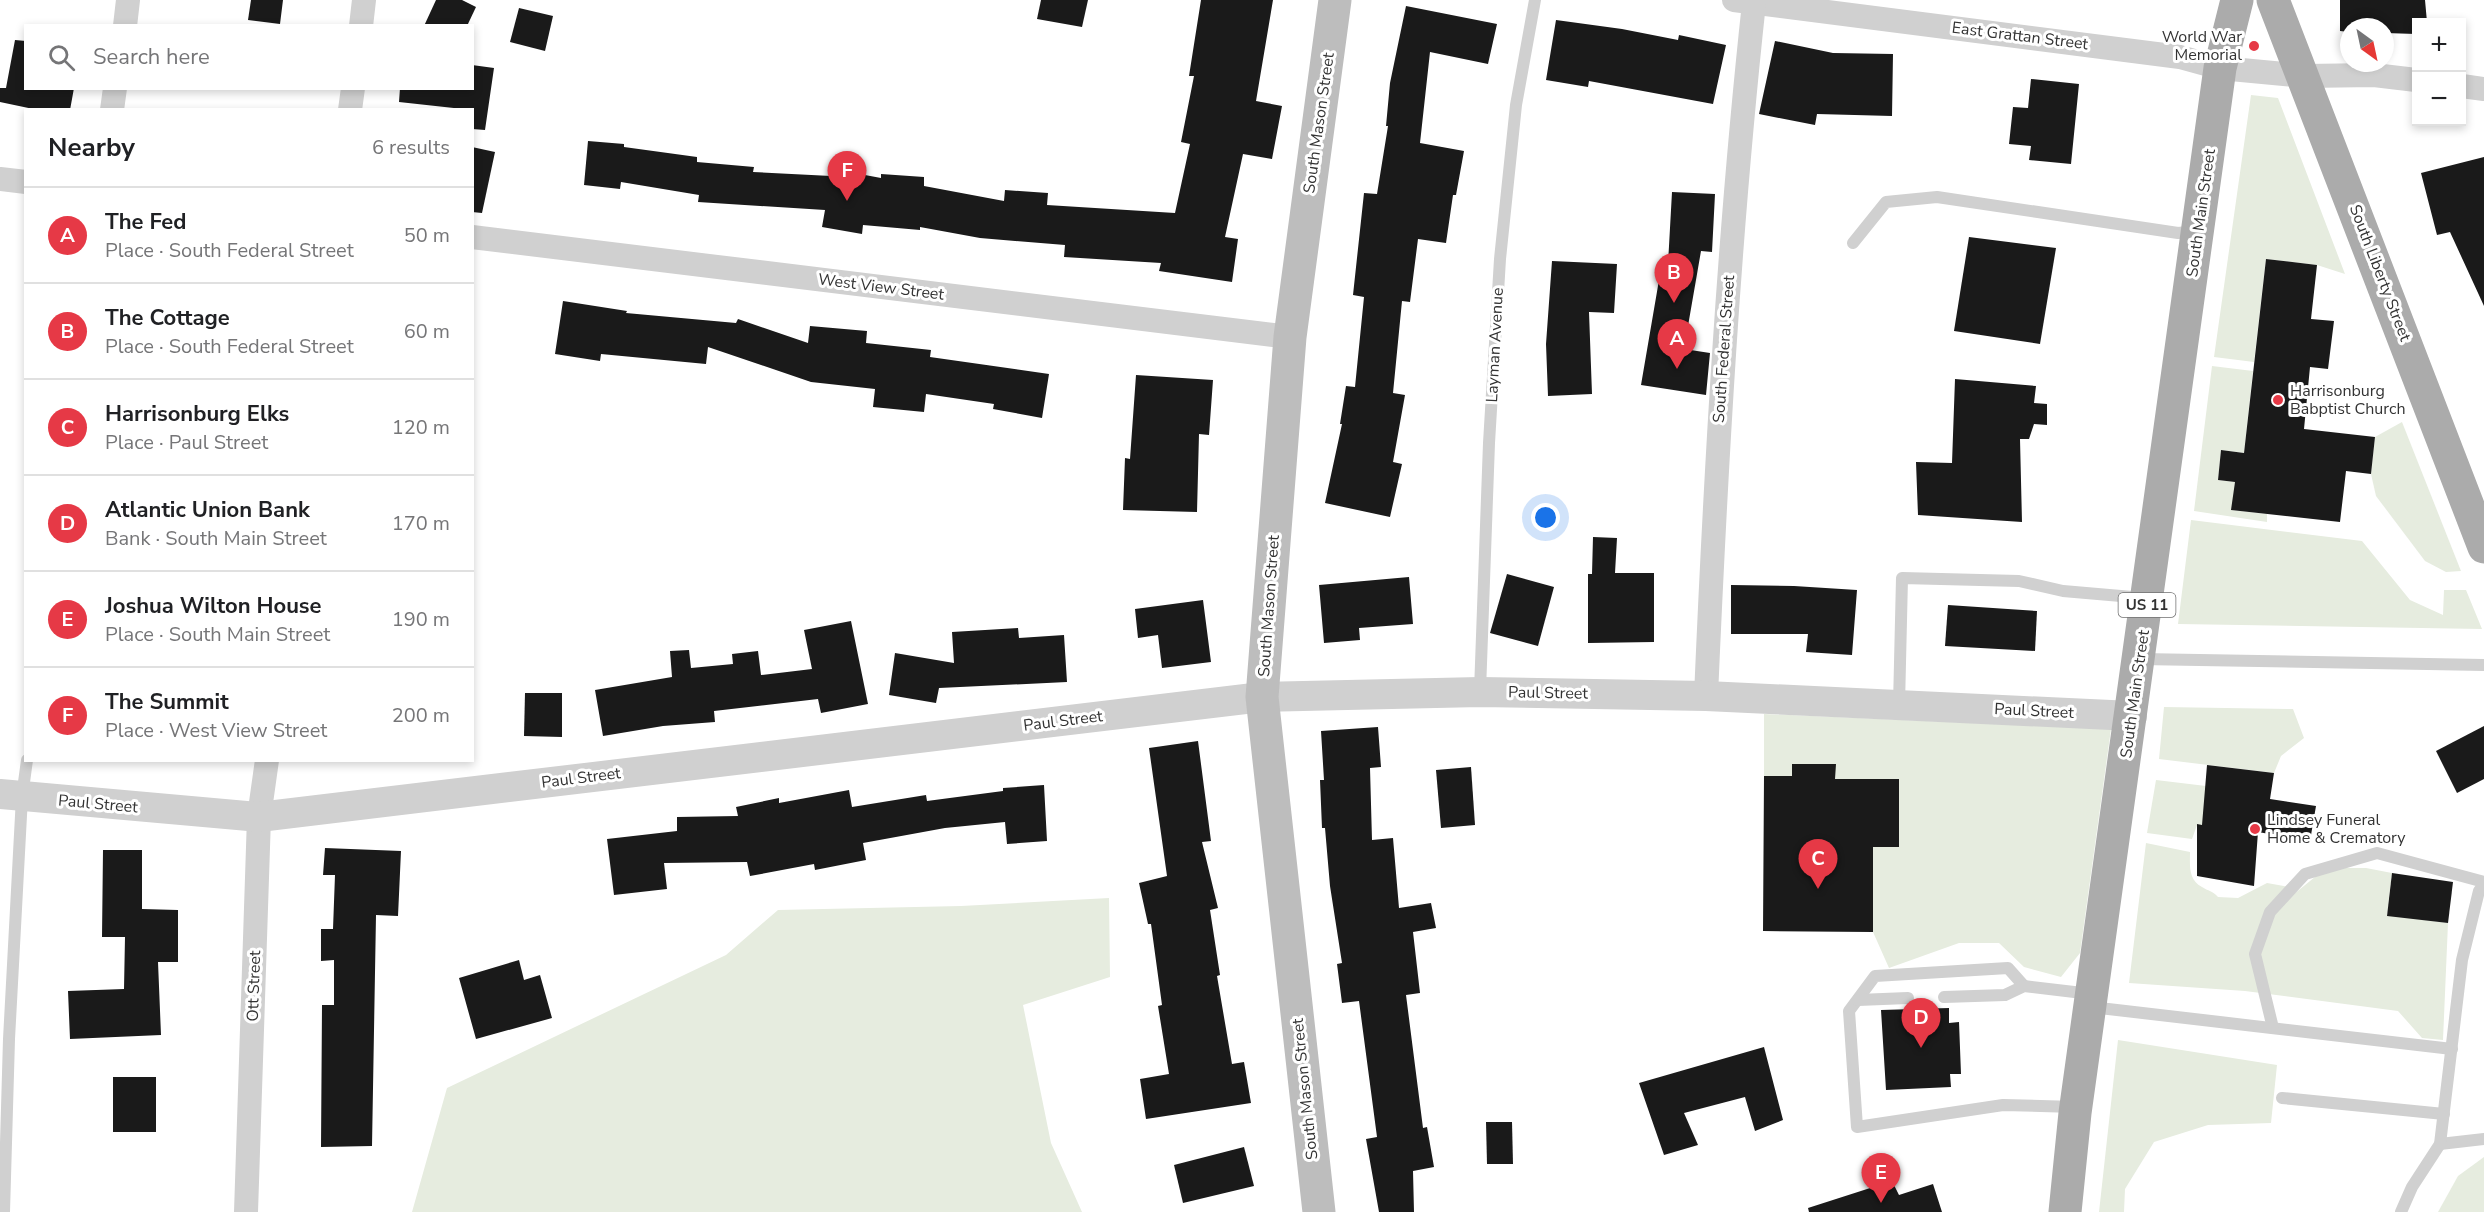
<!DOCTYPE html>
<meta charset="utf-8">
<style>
:root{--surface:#fff;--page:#f6f6f6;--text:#202124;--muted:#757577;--line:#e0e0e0;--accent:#e63946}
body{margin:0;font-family:"Nunito Sans",sans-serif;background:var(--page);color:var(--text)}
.controls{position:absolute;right:18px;top:18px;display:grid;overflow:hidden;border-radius:0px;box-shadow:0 3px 9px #0003}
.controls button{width:54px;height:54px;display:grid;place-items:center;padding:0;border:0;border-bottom:2px solid var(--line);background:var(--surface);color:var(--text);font:30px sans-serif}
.compass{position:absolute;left:2340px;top:18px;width:54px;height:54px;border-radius:50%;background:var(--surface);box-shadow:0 3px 9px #0003;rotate:147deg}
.you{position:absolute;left:1546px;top:518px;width:21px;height:21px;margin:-15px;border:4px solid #fff;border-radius:50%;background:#1a73e8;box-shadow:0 0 0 9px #1a73e833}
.badge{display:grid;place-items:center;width:39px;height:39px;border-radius:50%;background:var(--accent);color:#fff;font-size:20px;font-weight:700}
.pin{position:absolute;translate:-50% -50px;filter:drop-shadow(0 2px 3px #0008)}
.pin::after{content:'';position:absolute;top:32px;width:21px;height:18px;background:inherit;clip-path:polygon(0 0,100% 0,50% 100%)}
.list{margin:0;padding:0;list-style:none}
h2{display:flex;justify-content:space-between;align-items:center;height:78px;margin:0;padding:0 24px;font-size:26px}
h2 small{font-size:20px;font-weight:400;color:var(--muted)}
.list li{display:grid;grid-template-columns:39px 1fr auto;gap:18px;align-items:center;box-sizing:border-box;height:96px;padding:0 24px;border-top:2px solid var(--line)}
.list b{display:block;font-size:22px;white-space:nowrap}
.list p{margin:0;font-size:20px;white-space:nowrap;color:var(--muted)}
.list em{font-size:20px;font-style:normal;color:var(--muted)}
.icon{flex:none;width:33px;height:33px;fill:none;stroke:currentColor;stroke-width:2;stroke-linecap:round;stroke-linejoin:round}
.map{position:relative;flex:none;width:2484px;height:1212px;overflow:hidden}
.search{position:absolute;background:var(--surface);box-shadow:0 3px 9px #0003;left:24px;top:24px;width:450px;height:66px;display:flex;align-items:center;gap:15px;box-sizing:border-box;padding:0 21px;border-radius:0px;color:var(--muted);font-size:22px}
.panel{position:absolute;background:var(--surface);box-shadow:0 3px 9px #0003;left:24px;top:108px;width:450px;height:654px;border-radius:0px}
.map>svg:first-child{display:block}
.green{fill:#e6ecdf}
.building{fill:#1a1a1a}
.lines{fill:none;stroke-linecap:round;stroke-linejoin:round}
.service{stroke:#d0d0d0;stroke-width:12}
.minor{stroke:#d0d0d0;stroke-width:24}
.tertiary{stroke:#d0d0d0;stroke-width:30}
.secondary{stroke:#bdbdbd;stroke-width:33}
.primary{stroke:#ababab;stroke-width:33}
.poi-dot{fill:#e63946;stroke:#fff;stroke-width:2}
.labels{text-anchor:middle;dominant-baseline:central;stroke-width:6;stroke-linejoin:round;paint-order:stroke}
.shield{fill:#fff;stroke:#707070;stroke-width:1.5}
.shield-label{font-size:15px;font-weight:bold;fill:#333}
.street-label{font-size:16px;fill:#333;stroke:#fff}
.poi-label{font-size:16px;fill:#333;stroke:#fff;text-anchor:start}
</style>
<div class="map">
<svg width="2484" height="1212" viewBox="0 0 2484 1212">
<rect width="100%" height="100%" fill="#fff"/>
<g class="green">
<path d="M 2251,95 L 2278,98 L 2345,274 L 2317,265 L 2266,259 L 2254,362 L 2214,357 Z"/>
<path d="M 2212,366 L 2253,371 L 2244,453 L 2221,450 L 2218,480 L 2235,482 L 2232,510 L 2267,514 L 2267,522 L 2194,511 Z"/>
<path d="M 2402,422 L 2461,571 L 2446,572 L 2425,561 L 2376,496 L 2371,474 L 2375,437 Z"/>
<path d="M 2191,520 L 2362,541 L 2410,600 L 2443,615 L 2444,590 L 2466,590 L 2482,629 L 2178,624 Z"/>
<path d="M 2164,707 L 2293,709 L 2304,738 L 2281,756 L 2274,773 L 2159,759 Z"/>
<path d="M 1764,714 L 2111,729 L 2080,953 L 2061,977 L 2024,967 L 1999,943 L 1959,943 L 1889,968 L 1873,932 L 1873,847 L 1899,847 L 1835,779 L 1835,764 L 1793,764 L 1792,776 L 1764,776 Z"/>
<path d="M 2156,780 L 2206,786 L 2212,825 L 2197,825 L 2192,839 L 2147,833 Z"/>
<path d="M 2146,843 L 2190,852 C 2190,866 2188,879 2202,887 C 2208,891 2213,891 2218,897 L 2238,898 L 2267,883 L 2290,887 L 2294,894 L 2326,868 L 2366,868 L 2392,873 L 2387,915 L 2448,923 L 2443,1040 L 2422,1038 L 2398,1011 L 2245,991 L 2129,983 Z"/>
<path d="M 1109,898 L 1110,977 L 1023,1005 L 1051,1143 L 1082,1212 L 412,1212 L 447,1088 L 726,955 L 778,910 L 961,906 Z"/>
<path d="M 2118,1040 L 2277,1065 L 2271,1123 L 2208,1125 L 2154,1142 L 2125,1189 L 2124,1212 L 2099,1212 Z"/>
<path d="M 2484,1157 L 2484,1212 L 2438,1212 L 2458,1176 Z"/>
</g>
<g class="building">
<path d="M 251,0 L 283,0 L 280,24 L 248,20 Z"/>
<path d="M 436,0 L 462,0 L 476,7 L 467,26 L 424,26 Z"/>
<path d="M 1041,0 L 1088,0 L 1082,27 L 1037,19 Z"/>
<path d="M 1201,0 L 1273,0 L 1256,101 L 1282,106 L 1272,159 L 1243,154 L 1225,237 L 1238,239 L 1232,282 L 1159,271 L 1161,263 L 1064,257 L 1065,245 L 980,238 L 920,227 L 920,230 L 863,225 L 862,234 L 822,227 L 825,210 L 698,202 L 699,195 L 621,182 L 620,189 L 584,185 L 588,141 L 624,144 L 624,147 L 697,157 L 697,162 L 754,167 L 753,172 L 831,176 L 833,169 L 881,178 L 881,174 L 924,177 L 924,186 L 1004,201 L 1005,190 L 1048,193 L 1047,205 L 1175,213 L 1190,144 L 1181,142 L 1194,76 L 1189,76 Z"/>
<path d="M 2340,0 L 2425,0 L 2427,22 L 2416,22 L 2416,34 L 2385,33 L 2385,27 L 2349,27 L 2349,32 L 2340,31 Z"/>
<path d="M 1406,6 L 1497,24 L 1488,64 L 1430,52 L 1420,143 L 1464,151 L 1456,195 L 1453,195 L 1446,243 L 1418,239 L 1410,302 L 1402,301 L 1393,393 L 1405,395 L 1393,462 L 1402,464 L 1390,517 L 1325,503 L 1342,424 L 1340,424 L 1346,386 L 1355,387 L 1364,297 L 1353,295 L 1364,193 L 1377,194 L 1388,126 L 1386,126 L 1390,83 Z"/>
<path d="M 519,8 L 553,16 L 545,51 L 510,42 Z"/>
<path d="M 1556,20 L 1622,29 L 1678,40 L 1679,35 L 1726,45 L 1713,104 L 1589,81 L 1588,87 L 1546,80 Z"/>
<path d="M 15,40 L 26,41 L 26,88 L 74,88 L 70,110 L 38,110 L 0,102 L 0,88 L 6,88 Z"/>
<path d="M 1775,41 L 1833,53 L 1893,54 L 1892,116 L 1817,114 L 1815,125 L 1759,114 Z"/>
<path d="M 472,65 L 494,68 L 485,130 L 472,129 L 472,110 L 399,102 L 400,88 L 472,88 Z"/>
<path d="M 2031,79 L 2079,84 L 2071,164 L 2029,160 L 2031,146 L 2009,144 L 2013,107 L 2028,108 Z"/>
<path d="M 472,147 L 495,152 L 482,213 L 472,212 Z"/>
<path d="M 2484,157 L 2484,306 L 2450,232 L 2437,235 L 2421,173 Z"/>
<path d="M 1672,192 L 1715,194 L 1712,252 L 1701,251 L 1684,349 L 1710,353 L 1706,395 L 1641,385 L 1659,280 L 1667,282 Z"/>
<path d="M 1969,237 L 2056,248 L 2040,344 L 1954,331 Z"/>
<path d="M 2266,259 L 2317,265 L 2311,319 L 2334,321 L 2328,369 L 2310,367 L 2304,429 L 2375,437 L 2371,474 L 2346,471 L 2340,522 L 2231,510 L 2235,482 L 2218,480 L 2221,450 L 2244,453 Z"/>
<path d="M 1552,261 L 1617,264 L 1614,313 L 1589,312 L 1592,394 L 1548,396 L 1546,344 Z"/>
<path d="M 563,301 L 627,311 L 626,313 L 736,323 L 738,319 L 808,343 L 810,326 L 867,331 L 866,343 L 931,350 L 930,357 L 1049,374 L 1042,418 L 993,409 L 994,404 L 926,394 L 924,412 L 873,407 L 875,389 L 811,382 L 708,347 L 706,364 L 601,354 L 600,361 L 555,354 Z"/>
<path d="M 1136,375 L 1213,380 L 1209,435 L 1199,434 L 1197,512 L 1123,510 L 1125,458 L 1130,459 Z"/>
<path d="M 1955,379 L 2036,386 L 2034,403 L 2047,404 L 2047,425 L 2034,424 L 2029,439 L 2020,439 L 2022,522 L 1918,515 L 1916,462 L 1952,463 Z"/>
<path d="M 1593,537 L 1617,538 L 1615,573 L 1654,573 L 1654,642 L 1588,643 L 1588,574 L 1592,574 Z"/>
<path d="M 1507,574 L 1554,587 L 1538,646 L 1490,633 Z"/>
<path d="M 1409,577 L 1413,624 L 1359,628 L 1360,640 L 1324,643 L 1319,585 Z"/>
<path d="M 1731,585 L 1794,586 L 1857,590 L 1852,655 L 1806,652 L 1808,634 L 1731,634 Z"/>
<path d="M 1203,600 L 1211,662 L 1162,668 L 1158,635 L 1138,638 L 1135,609 Z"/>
<path d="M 1948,605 L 2037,611 L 2035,651 L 1945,646 Z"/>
<path d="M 851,621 L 868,704 L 821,713 L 818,699 L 714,711 L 715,722 L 663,726 L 603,736 L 595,690 L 672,677 L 670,651 L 689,650 L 691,668 L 733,664 L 732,654 L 758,651 L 761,675 L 812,669 L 804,630 Z"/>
<path d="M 1018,628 L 1019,638 L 1064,635 L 1067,682 L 939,688 L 936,703 L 889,695 L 895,653 L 954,663 L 952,632 Z"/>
<path d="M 525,693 L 562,693 L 562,737 L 524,736 Z"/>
<path d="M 2484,726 L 2484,779 L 2457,793 L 2436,751 Z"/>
<path d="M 1378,727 L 1381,767 L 1370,768 L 1372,840 L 1393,838 L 1399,908 L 1431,903 L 1436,928 L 1413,932 L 1420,993 L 1406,995 L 1423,1128 L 1427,1127 L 1434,1167 L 1413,1171 L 1414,1212 L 1379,1212 L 1366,1139 L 1377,1137 L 1359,1001 L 1342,1003 L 1337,964 L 1342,963 L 1330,886 L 1325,828 L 1322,828 L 1320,780 L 1324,780 L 1321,731 Z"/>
<path d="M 1198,741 L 1211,841 L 1202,842 L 1218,908 L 1210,910 L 1220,975 L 1217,976 L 1232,1064 L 1244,1062 L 1251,1103 L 1146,1119 L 1140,1079 L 1169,1074 L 1158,1006 L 1162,1005 L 1151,924 L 1148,924 L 1139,883 L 1167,876 L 1149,748 Z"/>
<path d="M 1792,764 L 1836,764 L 1835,779 L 1899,779 L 1899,847 L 1873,847 L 1873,932 L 1763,931 L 1764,776 L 1792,776 Z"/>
<path d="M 2207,765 L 2274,773 L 2270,799 L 2316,806 L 2310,841 L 2258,832 L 2254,886 L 2197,876 L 2197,824 L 2202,825 Z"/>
<path d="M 1471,767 L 1475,825 L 1441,828 L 1436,770 Z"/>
<path d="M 1044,785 L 1047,841 L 1007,844 L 1005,822 L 945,828 L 863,843 L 866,860 L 815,870 L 814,864 L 750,876 L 747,862 L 664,863 L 667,889 L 614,895 L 607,839 L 677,831 L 677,817 L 738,816 L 736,807 L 779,798 L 779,803 L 849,790 L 852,807 L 926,795 L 927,801 L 1003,791 L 1003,788 Z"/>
<path d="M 325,848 L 401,851 L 398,916 L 376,915 L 372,1146 L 321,1147 L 322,1005 L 334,1005 L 334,960 L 321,961 L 321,929 L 333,929 L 335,875 L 323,875 Z"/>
<path d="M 103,850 L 142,850 L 142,909 L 178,910 L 178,962 L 158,962 L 161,1035 L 70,1039 L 68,991 L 124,989 L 125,937 L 102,937 Z"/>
<path d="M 2392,873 L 2453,882 L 2448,923 L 2387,916 Z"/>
<path d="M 519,960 L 524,980 L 540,975 L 552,1018 L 476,1039 L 459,978 Z"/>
<path d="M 1949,1008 L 1949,1023 L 1959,1022 L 1961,1074 L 1950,1074 L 1951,1087 L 1886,1090 L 1881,1010 Z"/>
<path d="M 1764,1047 L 1783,1120 L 1755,1131 L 1745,1097 L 1684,1113 L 1698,1145 L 1664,1155 L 1639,1083 Z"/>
<rect x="113" y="1077" width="43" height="55"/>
<path d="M 1486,1122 L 1512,1122 L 1513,1164 L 1487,1164 Z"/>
<path d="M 1244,1147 L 1254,1186 L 1183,1203 L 1174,1165 Z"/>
<path d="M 1892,1181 L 1899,1195 L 1933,1184 L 1942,1212 L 1809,1212 L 1808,1208 Z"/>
</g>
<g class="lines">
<g class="service">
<path d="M 1853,243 L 1886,202 L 1937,197 L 2178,233 L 2197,231"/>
<path d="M 2140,659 L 2484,665"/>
<path d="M 1480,691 L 1489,443 L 1500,259 L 1516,105 L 1535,0"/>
<path d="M 1899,705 L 1902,578 L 2019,581 L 2063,591 L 2144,598"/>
<path d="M 2024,986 L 2008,968 L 1875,976 L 1849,1011 L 1857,1127 L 2003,1105 L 2075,1107"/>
<path d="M 1944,997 L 2005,995 L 2024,986 L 2091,994"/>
<path d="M 1858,1000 L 1908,998"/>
<path d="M 2091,1007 L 2452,1049"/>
<path d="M 2273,1028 L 2255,954 L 2270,912 L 2305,874 L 2377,853 L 2484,882"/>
<path d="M 2282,1098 L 2444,1114"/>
<path d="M 2440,1144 L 2484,1139"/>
<path d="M 4,1212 L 9,1039 L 22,797 L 27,760"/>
<path d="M 2401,1212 L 2412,1187 L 2440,1144 L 2462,960 L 2479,891 L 2484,884"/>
</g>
<g class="minor">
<path d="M 1734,0 L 2180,57 L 2220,68 L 2305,76 L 2374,75 L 2416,80"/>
<path d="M 125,26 L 128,0"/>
<path d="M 361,26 L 364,0"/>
<path d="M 2462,86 L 2484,89"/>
<path d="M 112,110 L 115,88"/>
<path d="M 350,110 L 353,88"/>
<path d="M 0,179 L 26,182"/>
<path d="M 472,237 L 1290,337"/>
<path d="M 1706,696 C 1716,464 1729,233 1754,3"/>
<path d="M 246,1212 L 259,817 L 267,760"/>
</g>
<path class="tertiary" d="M 0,794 L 259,817 L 1262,697 L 1480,692 L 1706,696 L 2132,716"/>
<path class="secondary" d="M 1319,1212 L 1262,697 L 1290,337 L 1335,0"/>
<g class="primary">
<path d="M 2273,0 L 2484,547"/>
<path d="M 2065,1212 L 2075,1113 L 2220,68 L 2237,0"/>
</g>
</g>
<g class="poi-dot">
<circle cx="2254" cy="46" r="6"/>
<circle cx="2278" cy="400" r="6"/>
<circle cx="2255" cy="829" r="6"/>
</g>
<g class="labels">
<rect class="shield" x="2118.5" y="593" width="57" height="24" rx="4.5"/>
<g class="shield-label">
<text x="2147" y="605">US 11</text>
</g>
<g class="street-label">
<text transform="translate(2020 36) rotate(7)">East Grattan Street</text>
<text transform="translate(1319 123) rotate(-82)">South Mason Street</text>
<text transform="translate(2201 213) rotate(-82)">South Main Street</text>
<text transform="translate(2380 273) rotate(69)">South Liberty Street</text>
<text transform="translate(881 287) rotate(7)">West View Street</text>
<text transform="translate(1495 345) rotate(-87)">Layman Avenue</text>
<text transform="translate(1724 349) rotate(-86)">South Federal Street</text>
<text transform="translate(1269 606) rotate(-86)">South Mason Street</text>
<text transform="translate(1548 693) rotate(1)">Paul Street</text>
<text transform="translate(2135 694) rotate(-82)">South Main Street</text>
<text transform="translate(2034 711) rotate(3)">Paul Street</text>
<text transform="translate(1063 721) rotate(-7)">Paul Street</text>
<text transform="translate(581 778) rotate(-7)">Paul Street</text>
<text transform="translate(98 804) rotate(5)">Paul Street</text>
<text transform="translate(254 986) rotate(-88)">Ott Street</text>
<text transform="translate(1305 1089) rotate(-96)">South Mason Street</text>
</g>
<g class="poi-label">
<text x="2242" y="37" text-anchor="end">World War<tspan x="2242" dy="18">Memorial</tspan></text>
<text x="2290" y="391">Harrisonburg<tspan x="2290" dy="18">Babptist Church</tspan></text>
<text x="2267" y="820">Lindsey Funeral<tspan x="2267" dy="18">Home &amp; Crematory</tspan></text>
</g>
</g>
</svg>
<div class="controls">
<button>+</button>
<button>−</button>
</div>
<svg class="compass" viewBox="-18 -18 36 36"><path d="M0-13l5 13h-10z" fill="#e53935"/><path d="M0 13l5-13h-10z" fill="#757577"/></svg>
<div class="you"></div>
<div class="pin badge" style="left:1677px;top:369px">A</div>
<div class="pin badge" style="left:1674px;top:303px">B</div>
<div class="pin badge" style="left:1818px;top:889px">C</div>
<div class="pin badge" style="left:1921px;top:1048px">D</div>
<div class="pin badge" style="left:1881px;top:1203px">E</div>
<div class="pin badge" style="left:847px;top:201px">F</div>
<div class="search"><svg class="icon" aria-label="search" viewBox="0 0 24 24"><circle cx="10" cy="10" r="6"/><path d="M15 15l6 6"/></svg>Search here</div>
<section class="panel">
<h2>Nearby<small>6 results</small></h2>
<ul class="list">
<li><span class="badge">A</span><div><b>The Fed</b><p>Place · South Federal Street</p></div><em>50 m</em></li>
<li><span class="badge">B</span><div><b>The Cottage</b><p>Place · South Federal Street</p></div><em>60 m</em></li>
<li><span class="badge">C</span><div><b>Harrisonburg Elks</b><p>Place · Paul Street</p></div><em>120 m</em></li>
<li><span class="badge">D</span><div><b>Atlantic Union Bank</b><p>Bank · South Main Street</p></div><em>170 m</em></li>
<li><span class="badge">E</span><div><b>Joshua Wilton House</b><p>Place · South Main Street</p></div><em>190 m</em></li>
<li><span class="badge">F</span><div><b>The Summit</b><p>Place · West View Street</p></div><em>200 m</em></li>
</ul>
</section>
</div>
